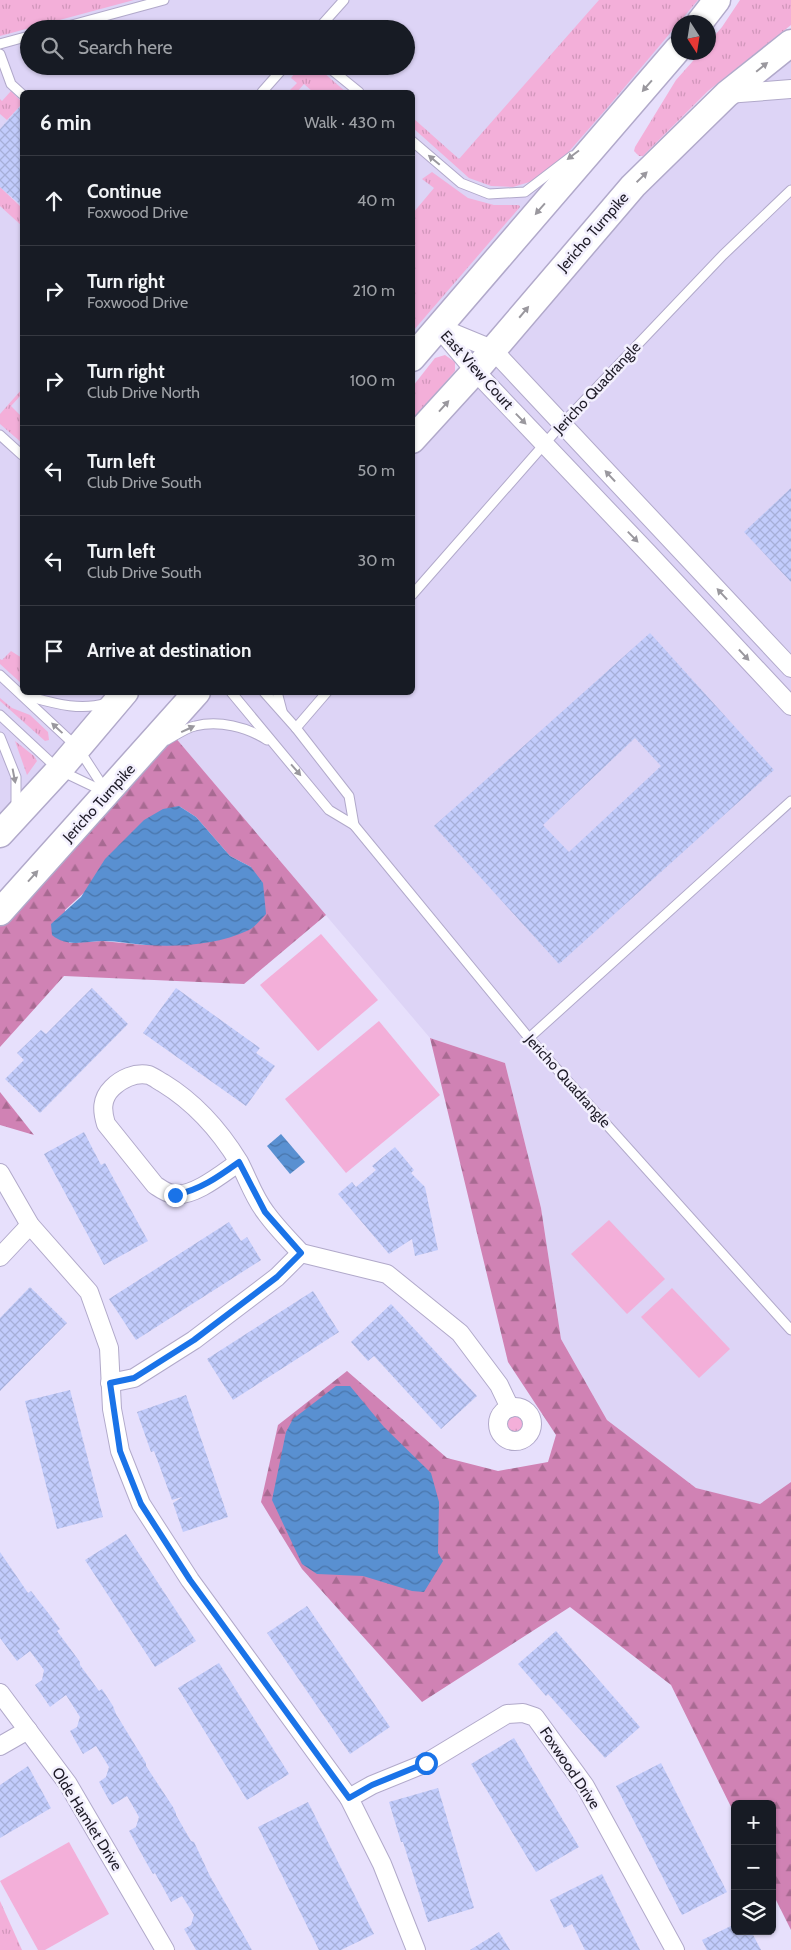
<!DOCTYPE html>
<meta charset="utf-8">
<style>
:root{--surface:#171b24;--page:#20242c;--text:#f1f3f6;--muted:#9ea1a6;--line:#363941}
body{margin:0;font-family:Cabin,sans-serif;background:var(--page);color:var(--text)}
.controls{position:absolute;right:15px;bottom:15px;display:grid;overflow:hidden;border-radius:8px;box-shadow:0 1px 4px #0004}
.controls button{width:45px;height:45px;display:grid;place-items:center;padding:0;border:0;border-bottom:1px solid var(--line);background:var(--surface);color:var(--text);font:25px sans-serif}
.compass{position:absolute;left:671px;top:15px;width:45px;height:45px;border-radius:50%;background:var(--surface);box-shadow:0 1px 4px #0004;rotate:168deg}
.stop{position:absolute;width:15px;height:15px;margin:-11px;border:4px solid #1a73e8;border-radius:50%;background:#fff}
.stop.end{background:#1a73e8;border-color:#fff;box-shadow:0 1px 5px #0008}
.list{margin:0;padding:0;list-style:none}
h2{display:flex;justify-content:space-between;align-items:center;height:65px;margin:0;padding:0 20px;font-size:21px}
h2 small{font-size:16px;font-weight:400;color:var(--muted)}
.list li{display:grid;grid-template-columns:32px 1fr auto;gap:15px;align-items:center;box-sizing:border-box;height:90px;padding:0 20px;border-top:1px solid var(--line)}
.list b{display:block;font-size:19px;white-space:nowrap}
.list p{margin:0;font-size:16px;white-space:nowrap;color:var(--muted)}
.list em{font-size:16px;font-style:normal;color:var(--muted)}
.icon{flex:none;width:28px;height:28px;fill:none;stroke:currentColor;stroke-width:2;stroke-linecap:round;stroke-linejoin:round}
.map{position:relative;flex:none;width:791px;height:1950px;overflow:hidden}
.search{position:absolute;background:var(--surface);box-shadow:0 1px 4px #0004;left:20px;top:20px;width:395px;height:55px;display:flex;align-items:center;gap:12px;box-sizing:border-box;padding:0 18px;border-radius:28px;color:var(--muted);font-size:19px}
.panel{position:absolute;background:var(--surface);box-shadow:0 1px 4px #0004;left:20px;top:90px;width:395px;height:605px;border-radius:8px}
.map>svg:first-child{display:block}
.built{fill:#ddd4f6;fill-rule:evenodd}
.grass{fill:url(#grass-tufts)}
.forest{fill:url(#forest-firs);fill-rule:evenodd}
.park{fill:#f3afd9}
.water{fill:url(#water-waves)}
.building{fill:url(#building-cross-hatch);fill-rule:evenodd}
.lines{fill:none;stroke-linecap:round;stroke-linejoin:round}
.lane-casing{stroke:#b1a9ca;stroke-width:11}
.street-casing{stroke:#b1a9ca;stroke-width:20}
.primary-casing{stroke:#b1a9ca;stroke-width:29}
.lane{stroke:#fff;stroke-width:9}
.street{stroke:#fff;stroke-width:18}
.primary{stroke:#fff;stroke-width:26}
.oneway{fill:#9a989e}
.route{stroke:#1a73e8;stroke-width:6}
.labels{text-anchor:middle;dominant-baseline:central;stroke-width:5;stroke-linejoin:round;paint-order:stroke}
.street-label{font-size:15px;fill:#1e1b27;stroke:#f3f0fe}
</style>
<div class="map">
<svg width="791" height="1950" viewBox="0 0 791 1950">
<defs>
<pattern id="grass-tufts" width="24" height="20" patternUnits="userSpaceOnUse" patternTransform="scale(1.25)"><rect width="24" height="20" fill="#f3afd9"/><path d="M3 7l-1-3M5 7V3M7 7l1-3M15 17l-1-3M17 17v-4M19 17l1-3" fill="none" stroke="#d096ba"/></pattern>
<pattern id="forest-firs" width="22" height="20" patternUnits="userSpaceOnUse" patternTransform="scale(1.25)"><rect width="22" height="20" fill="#d082b4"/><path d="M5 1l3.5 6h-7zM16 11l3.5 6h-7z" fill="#a86a92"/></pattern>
<pattern id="water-waves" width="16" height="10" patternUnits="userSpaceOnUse" patternTransform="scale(1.25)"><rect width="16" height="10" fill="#5990d1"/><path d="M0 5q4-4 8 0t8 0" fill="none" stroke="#4975aa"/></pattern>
<pattern id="building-cross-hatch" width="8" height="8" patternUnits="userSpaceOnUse" patternTransform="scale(1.25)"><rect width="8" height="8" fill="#c2ccfc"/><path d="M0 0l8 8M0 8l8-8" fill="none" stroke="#a6afd8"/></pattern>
</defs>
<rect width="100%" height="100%" fill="#e7e0fc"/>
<g class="built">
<path d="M 0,0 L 707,0 L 690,22 L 678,22 L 678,35 L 413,343 L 412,92 L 22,92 L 22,692 L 111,693 L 0,820 ZM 29,29 L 406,29 L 406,66 L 29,66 Z"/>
<path d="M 791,43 L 791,1482 L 760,1505 L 696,1488 L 607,1420 L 561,1339 L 541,1208 L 505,1063 L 430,1038 L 174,736 L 197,693 L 412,692 L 413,440 L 587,238 Z"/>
</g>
<g class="grass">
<path d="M 0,0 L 134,0 L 0,36 Z"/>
<path d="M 599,0 L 698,0 L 608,107 L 558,164 L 536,180 L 513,187 L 491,186 L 469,178 L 413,128 L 413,118 L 459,159 Z"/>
<path d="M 740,0 L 791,0 L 791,25 L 708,91 L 643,156 L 639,156 L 634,151 L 635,147 L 676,80 L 700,53 L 708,52 L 709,42 L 722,27 Z"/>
<path d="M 300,66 L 316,66 L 346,92 L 313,92 L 304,84 L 297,92 L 288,92 L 297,83 L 291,78 Z"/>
<path d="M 11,91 L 22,102 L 22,106 L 21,105 L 7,120 L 0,114 L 0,99 L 2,101 Z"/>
<path d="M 432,172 L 468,198 L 494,205 L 519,205 L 520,207 L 413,331 L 413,213 L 434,188 L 422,179 Z"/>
<path d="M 0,187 L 22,208 L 22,226 L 0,206 Z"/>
<path d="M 445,355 L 455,362 L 455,371 L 413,420 L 413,386 L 435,358 Z"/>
<path d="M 22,389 L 22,394 L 11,406 L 22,417 L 22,443 L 0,424 L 0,414 Z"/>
<path d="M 11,651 L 22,658 L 22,684 L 0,664 L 0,659 L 2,660 Z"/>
<path d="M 0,698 L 12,708 L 30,715 L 48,732 L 49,740 L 45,741 L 0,701 Z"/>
<path d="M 15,741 L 34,756 L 37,761 L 27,775 Z"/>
<circle cx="516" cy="1424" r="13"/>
<path d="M 0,1901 L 22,1950 L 0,1950 Z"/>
</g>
<g class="forest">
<path d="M 174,736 L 326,915 L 244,984 L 64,976 L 0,1047 L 0,913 ZM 179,806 L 196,817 L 230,856 L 251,867 L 250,929 L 218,940 L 184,944 L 144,945 L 102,941 L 69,943 L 65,910 Z"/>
<path d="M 430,1038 L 505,1063 L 541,1208 L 561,1339 L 607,1420 L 696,1488 L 760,1504 L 791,1482 L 791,1930 L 772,1892 L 772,1804 L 735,1804 L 735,1815 L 671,1685 L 570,1607 L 422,1702 L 302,1569 L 261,1502 L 278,1425 L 347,1371 L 447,1458 L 498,1471 L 548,1462 L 556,1435 L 508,1362 Z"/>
<path d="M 0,1092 L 34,1135 L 0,1125 Z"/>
</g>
<g class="park">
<path d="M 321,934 L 378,1000 L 318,1051 L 260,985 Z"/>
<path d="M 379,1021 L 440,1095 L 346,1173 L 285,1099 Z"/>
<path d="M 609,1220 L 665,1279 L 627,1314 L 571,1254 Z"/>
<path d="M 672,1288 L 730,1349 L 699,1378 L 641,1317 Z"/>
<path d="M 69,1842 L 109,1914 L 45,1950 L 38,1950 L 0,1881 Z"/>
</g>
<g class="water">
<path d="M 179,806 L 196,817 L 230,856 L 251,867 L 263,883 L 266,914 C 261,919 255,927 249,930 C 218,945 179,947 146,945 C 132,944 118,941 104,941 C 85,941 67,948 52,935 L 51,924 L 81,897 L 105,859 L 144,820 L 163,809 Z"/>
<path d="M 281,1134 L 305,1162 L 290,1174 L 267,1146 Z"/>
<path d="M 336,1386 L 350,1386 L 384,1427 L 431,1473 L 439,1502 L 438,1553 L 443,1561 L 424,1592 L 412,1591 L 363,1576 L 317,1574 L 302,1564 L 272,1500 L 286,1432 L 293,1419 Z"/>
</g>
<g class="building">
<path d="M 22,104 L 22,206 L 0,187 L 0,129 Z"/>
<path d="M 791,488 L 791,582 L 744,532 Z"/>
<path d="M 650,633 L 774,770 L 559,964 L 434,826 ZM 635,738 L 661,766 L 569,852 L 543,825 Z"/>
<path d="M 92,988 L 128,1024 L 40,1113 L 5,1079 L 24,1060 L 17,1053 L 41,1030 L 46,1034 Z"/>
<path d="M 176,988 L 260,1048 L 256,1053 L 275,1066 L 246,1106 L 143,1033 Z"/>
<path d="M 84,1132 L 101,1165 L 105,1163 L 148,1241 L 104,1265 L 44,1154 Z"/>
<path d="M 395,1147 L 414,1170 L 411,1173 L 425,1187 L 438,1250 L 415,1256 L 412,1239 L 389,1254 L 338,1194 L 352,1182 L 356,1187 L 376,1170 L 372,1166 Z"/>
<path d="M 229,1222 L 241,1241 L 247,1237 L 261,1260 L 136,1340 L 109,1299 Z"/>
<path d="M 30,1287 L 67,1323 L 0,1391 L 0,1318 Z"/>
<path d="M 313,1291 L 339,1332 L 233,1400 L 207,1359 Z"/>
<path d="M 391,1304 L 477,1396 L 441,1429 L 374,1356 L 368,1361 L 351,1342 Z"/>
<path d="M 70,1390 L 103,1517 L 57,1529 L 25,1401 Z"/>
<path d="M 186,1395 L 228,1517 L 183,1532 L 173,1503 L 182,1497 L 172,1500 L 154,1451 L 151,1452 L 137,1412 Z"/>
<path d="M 126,1534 L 196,1641 L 155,1667 L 85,1560 Z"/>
<path d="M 0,1552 L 28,1593 L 31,1591 L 49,1614 L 60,1629 L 57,1631 L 80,1662 L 80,1665 L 99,1691 L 102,1689 L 113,1706 L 116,1714 L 146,1763 L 146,1766 L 173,1807 L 176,1813 L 176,1815 L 191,1841 L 194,1842 L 210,1876 L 252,1950 L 196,1950 L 184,1929 L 191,1925 L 194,1915 L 182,1896 L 171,1902 L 155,1873 L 153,1874 L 146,1862 L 129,1831 L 136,1827 L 139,1817 L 127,1796 L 112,1805 L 105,1793 L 99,1782 L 106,1777 L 109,1767 L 96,1746 L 83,1754 L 76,1742 L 70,1731 L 77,1727 L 80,1717 L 66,1695 L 50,1707 L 35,1685 L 42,1680 L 44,1670 L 30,1651 L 17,1661 L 0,1638 Z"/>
<path d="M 307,1606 L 390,1727 L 350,1754 L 267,1633 Z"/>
<path d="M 556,1631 L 640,1727 L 605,1758 L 548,1694 L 546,1696 L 518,1664 Z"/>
<path d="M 219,1663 L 289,1774 L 247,1800 L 178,1688 Z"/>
<path d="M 514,1738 L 579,1847 L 536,1872 L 471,1764 Z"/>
<path d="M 661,1763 L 727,1892 L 682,1915 L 616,1786 Z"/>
<path d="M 28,1766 L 51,1808 L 0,1838 L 0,1785 Z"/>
<path d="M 438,1788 L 474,1908 L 428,1922 L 403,1842 L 401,1842 L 389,1802 Z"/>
<path d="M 308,1802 L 374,1934 L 341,1950 L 319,1950 L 258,1827 Z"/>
<path d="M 602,1874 L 640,1950 L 585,1950 L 572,1924 L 564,1928 L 550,1900 Z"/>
<path d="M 735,1924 L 735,1931 L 751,1931 L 761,1950 L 707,1950 L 702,1940 Z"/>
<path d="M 499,1932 L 510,1950 L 470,1950 Z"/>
</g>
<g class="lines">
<defs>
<g id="lane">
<path d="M 57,29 L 164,0"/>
<path d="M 318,29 L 344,0"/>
<path d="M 0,44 L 29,36"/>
<path d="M 0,54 L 11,84 L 22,94"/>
<path d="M 327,66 L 359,92"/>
<path d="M 262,92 L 285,66"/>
<path d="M 412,141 L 461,183 L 489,194 L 525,192 L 572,156"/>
<path d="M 0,435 L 22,455"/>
<path d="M 412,595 L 562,424 L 723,255 L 791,190"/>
<path d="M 0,675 L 78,748 L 106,791"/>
<path d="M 231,692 L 329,810 L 354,825 L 529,1038 L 791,1330"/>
<path d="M 264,692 L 296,728 L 349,796 L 354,825"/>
<path d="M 277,692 L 282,711"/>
<path d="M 23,695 C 50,702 79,712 106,703"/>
<path d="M 0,715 L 59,770 L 105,792"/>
<path d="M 296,728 L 327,692"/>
<path d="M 0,737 L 16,777 L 16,809"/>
<path d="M 167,740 C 176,735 186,728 195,726 C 219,720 247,727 267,740"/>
<path d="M 529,1038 L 791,801"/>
</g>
<g id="street">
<path d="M 727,94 L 791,89"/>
<path d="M 438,327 L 475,371 L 648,553 L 791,706"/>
<path d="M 441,328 L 492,349 L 791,668"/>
<path d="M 239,1162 C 223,1173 193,1198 173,1194 C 166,1193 161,1189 155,1185 L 106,1124 C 102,1111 101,1099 112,1088 C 121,1079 135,1072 149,1075 C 154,1077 159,1081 163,1083 C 194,1102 220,1131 239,1162 C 248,1179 254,1198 266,1213 C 276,1227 289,1240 301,1253"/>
<path d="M 0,1173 L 30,1225 L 89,1292 L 109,1348 L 112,1409 L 120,1451 L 141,1504 L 190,1580 L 349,1798"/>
<path d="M 301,1253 L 387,1274 L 460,1333 L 499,1385 L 510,1408"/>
<path d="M 0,1257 L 30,1225"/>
<path d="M 110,1383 L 134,1378 L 194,1340 L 277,1277 L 301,1253"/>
<circle cx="515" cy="1424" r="17"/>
<path d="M 0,1693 L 68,1784 L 165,1950"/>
<path d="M 0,1746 L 28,1730"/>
<path d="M 416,1950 L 382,1864 L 349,1798 L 372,1785 L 426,1763 L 507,1714 L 523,1713 L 535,1717 L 585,1786 L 675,1950"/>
</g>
<g id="primary">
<path d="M 700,22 L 717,0"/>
<path d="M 412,358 L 678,49"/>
<path d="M 412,440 L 475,371 L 633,186 L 727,94 L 791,43"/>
<path d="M 0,834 L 59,770 L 125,692"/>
<path d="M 0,912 L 197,692"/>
</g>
</defs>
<use href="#lane" class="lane-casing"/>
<use href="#street" class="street-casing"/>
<use href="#primary" class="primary-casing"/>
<use href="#lane" class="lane"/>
<use href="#street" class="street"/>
<use href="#primary" class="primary"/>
</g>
<defs><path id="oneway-solid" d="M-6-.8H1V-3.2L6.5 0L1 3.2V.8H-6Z" transform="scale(1.25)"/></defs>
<g class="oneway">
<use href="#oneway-solid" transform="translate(762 67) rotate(-39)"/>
<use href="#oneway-solid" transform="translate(647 86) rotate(131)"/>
<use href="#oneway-solid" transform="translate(573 155) rotate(143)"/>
<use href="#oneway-solid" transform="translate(434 160) rotate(-140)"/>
<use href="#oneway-solid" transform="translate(642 177) rotate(-44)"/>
<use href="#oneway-solid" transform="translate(540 209) rotate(131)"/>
<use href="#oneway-solid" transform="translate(524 312) rotate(-50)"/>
<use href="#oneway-solid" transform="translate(444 406) rotate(-48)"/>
<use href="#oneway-solid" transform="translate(521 419) rotate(46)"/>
<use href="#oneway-solid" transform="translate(610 476) rotate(-133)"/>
<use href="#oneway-solid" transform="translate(633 537) rotate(46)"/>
<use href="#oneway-solid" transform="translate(722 594) rotate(-133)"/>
<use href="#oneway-solid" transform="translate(744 655) rotate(47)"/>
<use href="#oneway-solid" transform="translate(57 728) rotate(-137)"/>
<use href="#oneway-solid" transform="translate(188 729) rotate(-25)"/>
<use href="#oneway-solid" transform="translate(296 770) rotate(49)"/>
<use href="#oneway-solid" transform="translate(14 776) rotate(79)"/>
<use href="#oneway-solid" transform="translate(33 876) rotate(-48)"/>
</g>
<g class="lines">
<path class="route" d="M 175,1195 C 200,1190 218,1177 239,1162 L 265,1212 L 301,1253 L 277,1277 L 194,1340 L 134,1378 L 110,1383 L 120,1451 L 141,1504 L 190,1580 L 349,1798 L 372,1785 L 426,1763"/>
</g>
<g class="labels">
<g class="street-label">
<text transform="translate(593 232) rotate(-49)">Jericho Turnpike</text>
<text transform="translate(477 370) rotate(48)">East View Court</text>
<text transform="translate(597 388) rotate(-47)">Jericho Quadrangle</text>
<text transform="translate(99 803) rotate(-48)">Jericho Turnpike</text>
<text transform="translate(568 1081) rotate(48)">Jericho Quadrangle</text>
<text transform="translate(570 1768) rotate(56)">Foxwood Drive</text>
<text transform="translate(87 1819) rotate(58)">Olde Hamlet Drive</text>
</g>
</g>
</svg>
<div class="controls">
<button>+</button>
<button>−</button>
<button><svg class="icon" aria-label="layers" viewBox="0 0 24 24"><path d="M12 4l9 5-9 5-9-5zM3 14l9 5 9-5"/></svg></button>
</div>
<svg class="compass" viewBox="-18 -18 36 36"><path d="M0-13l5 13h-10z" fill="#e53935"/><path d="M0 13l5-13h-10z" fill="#9ea1a6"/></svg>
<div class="stop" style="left:426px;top:1763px"></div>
<div class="stop end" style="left:175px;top:1195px"></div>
<div class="search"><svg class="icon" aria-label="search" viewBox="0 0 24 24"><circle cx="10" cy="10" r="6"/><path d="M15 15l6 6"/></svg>Search here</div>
<section class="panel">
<h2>6 min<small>Walk · 430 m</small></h2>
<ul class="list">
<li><svg class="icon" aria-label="ahead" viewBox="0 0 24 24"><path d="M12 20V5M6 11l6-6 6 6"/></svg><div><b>Continue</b><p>Foxwood Drive</p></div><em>40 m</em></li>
<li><svg class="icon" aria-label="right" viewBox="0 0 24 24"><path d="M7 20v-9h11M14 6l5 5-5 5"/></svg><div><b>Turn right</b><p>Foxwood Drive</p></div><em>210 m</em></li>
<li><svg class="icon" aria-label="right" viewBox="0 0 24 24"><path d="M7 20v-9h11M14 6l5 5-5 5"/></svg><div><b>Turn right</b><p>Club Drive North</p></div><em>100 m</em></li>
<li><svg class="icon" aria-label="left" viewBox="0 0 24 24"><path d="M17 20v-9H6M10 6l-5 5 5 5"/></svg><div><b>Turn left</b><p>Club Drive South</p></div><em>50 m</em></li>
<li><svg class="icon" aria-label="left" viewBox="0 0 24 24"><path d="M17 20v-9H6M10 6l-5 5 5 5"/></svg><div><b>Turn left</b><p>Club Drive South</p></div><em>30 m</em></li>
<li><svg class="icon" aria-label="arrive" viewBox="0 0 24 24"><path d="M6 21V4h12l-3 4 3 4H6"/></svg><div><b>Arrive at destination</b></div></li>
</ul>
</section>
</div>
